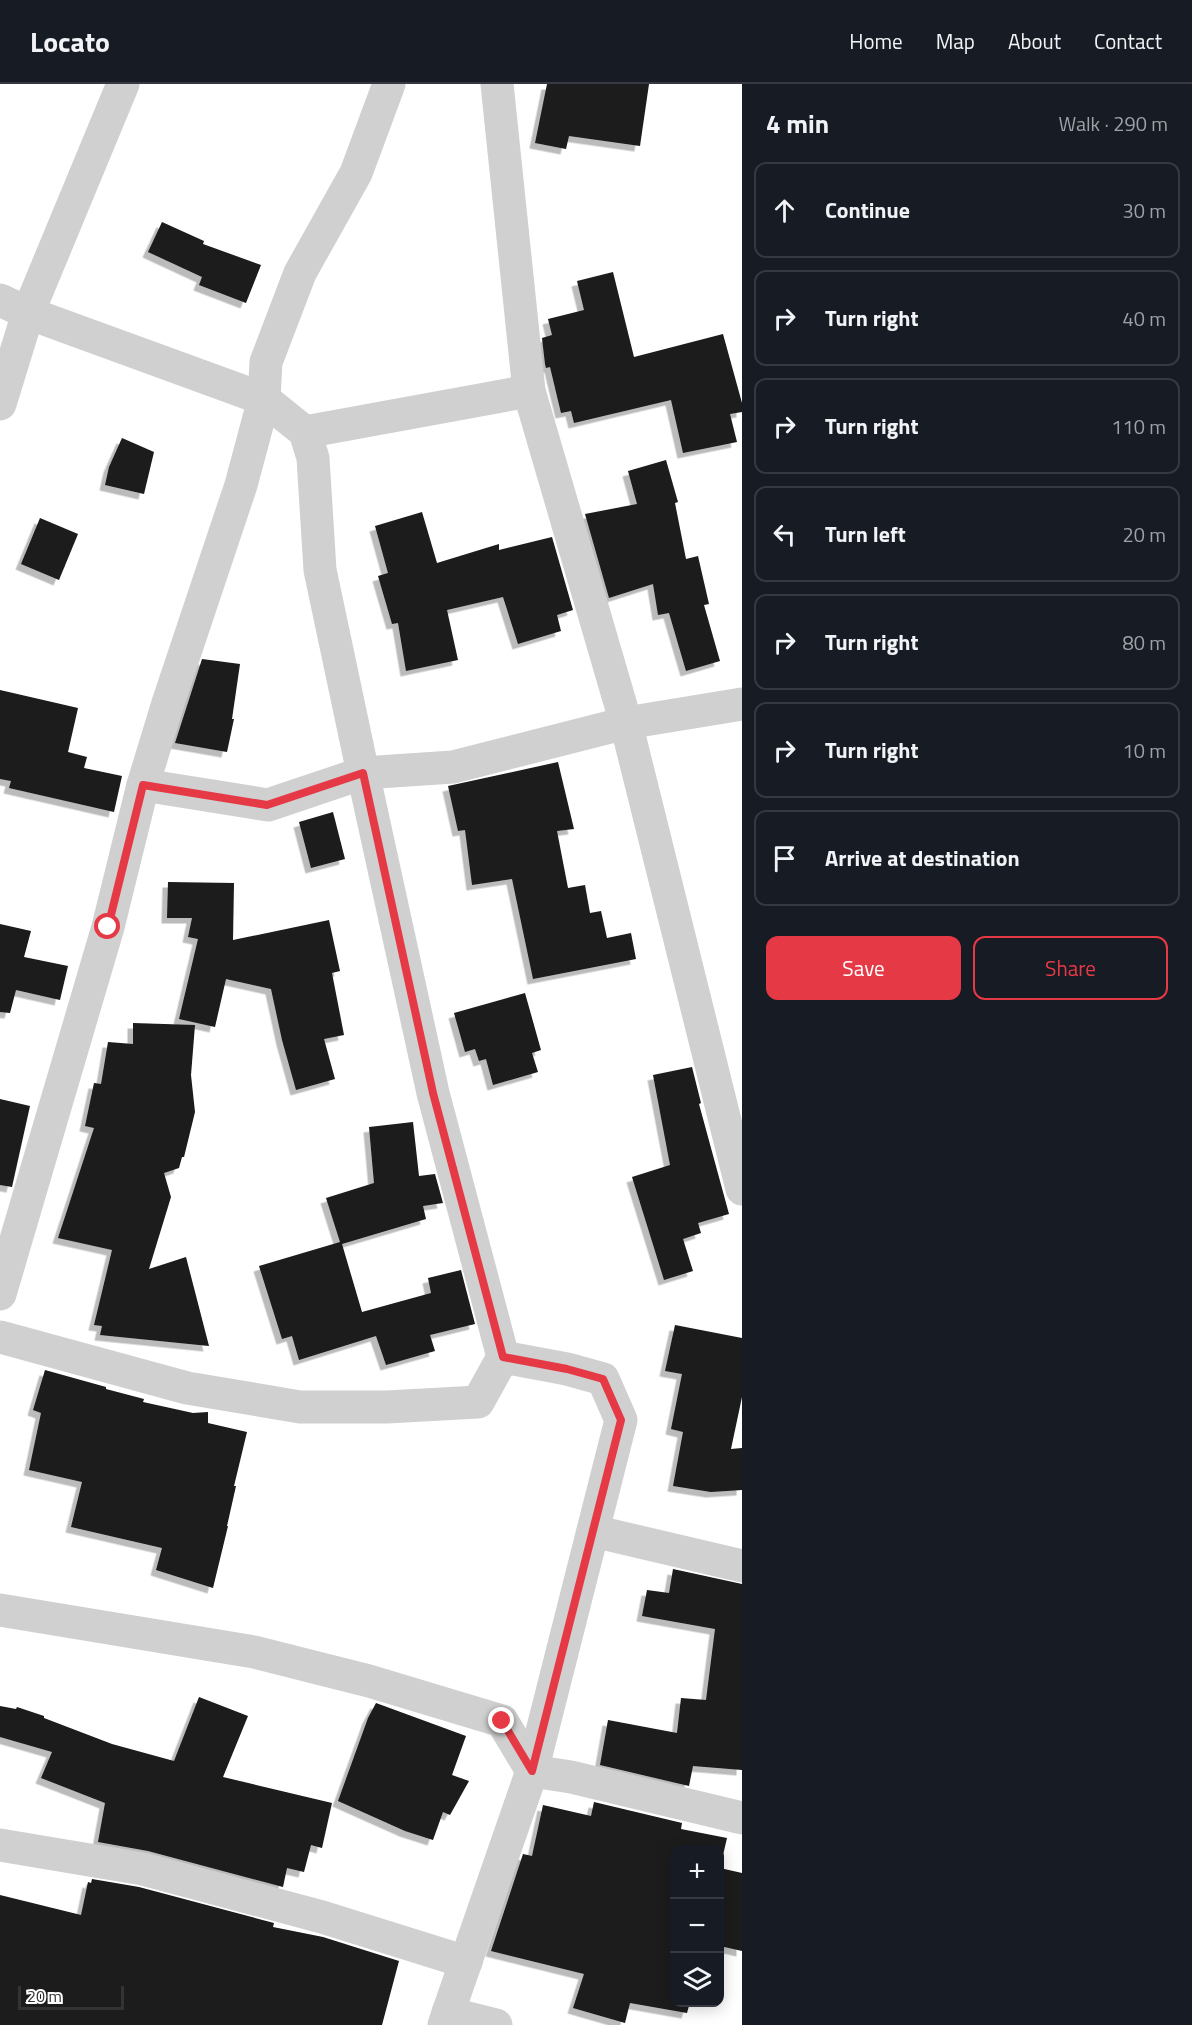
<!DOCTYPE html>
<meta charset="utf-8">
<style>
:root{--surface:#171b24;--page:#242831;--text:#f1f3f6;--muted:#9ea1a6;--line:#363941;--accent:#e63946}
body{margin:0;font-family:"Titillium Web",sans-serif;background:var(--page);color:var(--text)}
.controls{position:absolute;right:18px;bottom:18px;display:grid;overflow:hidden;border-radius:12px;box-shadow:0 3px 15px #0003}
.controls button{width:54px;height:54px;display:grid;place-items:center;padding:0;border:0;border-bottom:2px solid var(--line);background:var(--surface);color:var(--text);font:30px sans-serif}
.scale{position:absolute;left:18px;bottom:15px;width:106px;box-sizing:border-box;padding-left:6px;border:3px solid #333;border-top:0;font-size:16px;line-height:21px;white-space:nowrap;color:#333;-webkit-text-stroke:4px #fff;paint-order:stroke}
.stop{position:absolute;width:18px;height:18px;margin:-14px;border:4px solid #e63946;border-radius:50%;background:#fff}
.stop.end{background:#e63946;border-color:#fff;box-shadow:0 2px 6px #0008}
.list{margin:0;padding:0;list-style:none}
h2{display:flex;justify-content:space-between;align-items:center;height:78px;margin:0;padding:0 24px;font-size:26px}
h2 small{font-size:20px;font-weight:400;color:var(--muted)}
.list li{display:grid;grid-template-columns:39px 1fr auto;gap:18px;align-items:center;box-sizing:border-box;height:96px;margin:0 12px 12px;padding:0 12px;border:2px solid var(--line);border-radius:12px}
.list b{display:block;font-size:22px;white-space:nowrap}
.list em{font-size:20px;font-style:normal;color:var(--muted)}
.actions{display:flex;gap:12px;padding:18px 24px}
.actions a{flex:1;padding:14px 0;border:2px solid var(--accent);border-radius:12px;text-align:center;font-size:21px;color:var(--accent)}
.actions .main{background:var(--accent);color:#fff}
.icon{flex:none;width:33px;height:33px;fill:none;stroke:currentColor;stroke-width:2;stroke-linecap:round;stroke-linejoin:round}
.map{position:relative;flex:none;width:742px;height:1941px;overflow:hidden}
header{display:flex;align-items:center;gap:36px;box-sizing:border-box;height:84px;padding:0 30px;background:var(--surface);border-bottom:2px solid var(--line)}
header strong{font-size:28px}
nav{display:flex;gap:33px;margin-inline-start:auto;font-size:21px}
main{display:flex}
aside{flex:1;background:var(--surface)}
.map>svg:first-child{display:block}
.building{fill:#1a1a1a;filter:url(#shadow)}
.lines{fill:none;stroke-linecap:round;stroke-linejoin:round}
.minor{stroke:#d0d0d0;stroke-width:33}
.route{stroke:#e63946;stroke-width:8}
</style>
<header>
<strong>Locato</strong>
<nav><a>Home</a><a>Map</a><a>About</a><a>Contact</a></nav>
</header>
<main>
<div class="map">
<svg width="742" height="1941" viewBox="0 0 742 1941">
<defs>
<filter id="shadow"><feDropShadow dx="-5.5" dy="5.5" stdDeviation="0" flood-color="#0004"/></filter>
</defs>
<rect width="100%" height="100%" fill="#fff"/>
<g class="building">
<path d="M 547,0 L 649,0 L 640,62 L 569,52 L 566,65 L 535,59 Z"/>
<path d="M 162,138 L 204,157 L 203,160 L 261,181 L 246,219 L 199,201 L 202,193 L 148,168 Z"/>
<path d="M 613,188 L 634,273 L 723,250 L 742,319 L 742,328 L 730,330 L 737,358 L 683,369 L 671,316 L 574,339 L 571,327 L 561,329 L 550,283 L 546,284 L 545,280 L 542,254 L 552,251 L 548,235 L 584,226 L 577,197 Z"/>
<path d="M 122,354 L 154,368 L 144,410 L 105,401 L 109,383 Z"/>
<path d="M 666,376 L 678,418 L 675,419 L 686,475 L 698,472 L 709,520 L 704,521 L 720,577 L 686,587 L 669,529 L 658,531 L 653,500 L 609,514 L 585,430 L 637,420 L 628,387 Z"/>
<path d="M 422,428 L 437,479 L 499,460 L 499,466 L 552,453 L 573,526 L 557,531 L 561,547 L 518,560 L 503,513 L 447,526 L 458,576 L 406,587 L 398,539 L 392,540 L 378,492 L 388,489 L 375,442 Z"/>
<path d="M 40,434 L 78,450 L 59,496 L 21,480 Z"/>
<path d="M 202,575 L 240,580 L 232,635 L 234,635 L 227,668 L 175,659 Z"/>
<path d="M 0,606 L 78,624 L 68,668 L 87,673 L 84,684 L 122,692 L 114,728 L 9,704 L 11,697 L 0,695 Z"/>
<path d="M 558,678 L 574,745 L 557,747 L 568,804 L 585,801 L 590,829 L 601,827 L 607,854 L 631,849 L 636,875 L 533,895 L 512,795 L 472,801 L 465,746 L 458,747 L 448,702 Z"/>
<path d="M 333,728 L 345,775 L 311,784 L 299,738 Z"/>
<path d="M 168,798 L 234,799 L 233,856 L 329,836 L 340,887 L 332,889 L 344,951 L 324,955 L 335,995 L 296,1006 L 282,956 L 271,905 L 226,895 L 215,943 L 179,935 L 198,855 L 188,853 L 192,834 L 167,834 Z"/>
<path d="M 0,840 L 31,847 L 24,873 L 68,882 L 60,916 L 16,906 L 10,929 L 0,928 Z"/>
<path d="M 525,909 L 541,966 L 532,969 L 538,988 L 493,1001 L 486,975 L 479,977 L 475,965 L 465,968 L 454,929 Z"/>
<path d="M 133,939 L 195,941 L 191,991 L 195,1028 L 184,1073 L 182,1073 L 179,1084 L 164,1089 L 171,1113 L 149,1185 L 186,1173 L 209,1262 L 100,1251 L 102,1242 L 94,1241 L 112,1166 L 58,1154 L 94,1044 L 85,1042 L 94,999 L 101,1000 L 108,958 L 133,960 Z"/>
<path d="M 692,983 L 701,1019 L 699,1020 L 729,1130 L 698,1139 L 701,1149 L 683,1155 L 693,1187 L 664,1196 L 632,1093 L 670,1081 L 653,991 Z"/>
<path d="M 0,1015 L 30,1022 L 12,1103 L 0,1101 Z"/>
<path d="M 413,1038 L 419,1092 L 435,1090 L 443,1119 L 423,1122 L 426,1135 L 342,1160 L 362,1228 L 431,1209 L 428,1194 L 461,1186 L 475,1240 L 430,1251 L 435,1267 L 386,1281 L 376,1252 L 299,1276 L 292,1252 L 282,1255 L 259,1182 L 340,1158 L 326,1114 L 374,1099 L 369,1043 Z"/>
<path d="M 675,1241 L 742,1254 L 742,1313 L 731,1365 L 742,1364 L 742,1406 L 711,1408 L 673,1402 L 683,1348 L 671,1345 L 682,1290 L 665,1287 Z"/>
<path d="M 45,1286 L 106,1303 L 106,1305 L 144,1315 L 143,1318 L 193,1329 L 208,1328 L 208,1339 L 247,1348 L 234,1402 L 236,1402 L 227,1442 L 228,1442 L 213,1504 L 156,1486 L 162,1464 L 71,1443 L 82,1398 L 29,1386 L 41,1329 L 33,1326 Z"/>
<path d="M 673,1485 L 742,1500 L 742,1686 L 693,1682 L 689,1702 L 600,1681 L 608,1636 L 677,1649 L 681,1614 L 706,1616 L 715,1545 L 642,1532 L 647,1506 L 669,1509 Z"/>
<path d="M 199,1613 L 248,1632 L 223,1693 L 332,1719 L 322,1764 L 311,1761 L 304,1788 L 287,1784 L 283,1803 L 148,1767 L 98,1758 L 105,1719 L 41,1694 L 52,1668 L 0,1653 L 0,1622 L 16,1625 L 17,1623 L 44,1632 L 44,1634 L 112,1660 L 174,1677 Z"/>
<path d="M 376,1619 L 466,1652 L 452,1691 L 469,1697 L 450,1731 L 443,1728 L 433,1756 L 405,1747 L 338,1717 L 368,1634 Z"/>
<path d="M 594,1718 L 682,1739 L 681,1745 L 727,1754 L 720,1784 L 742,1789 L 742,1867 L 720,1862 L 720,1766 L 675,1766 L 675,1918 L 690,1918 L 687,1929 L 630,1919 L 625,1939 L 573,1924 L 584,1890 L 491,1867 L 523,1770 L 532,1772 L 543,1721 L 591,1732 Z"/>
<path d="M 92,1795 L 139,1803 L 274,1839 L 273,1843 L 323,1853 L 399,1877 L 382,1941 L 0,1941 L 0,1811 L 81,1831 L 88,1798 L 91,1799 Z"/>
</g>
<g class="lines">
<g class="minor">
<path d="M 497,0 L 529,307 L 626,639 L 742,1105"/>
<path d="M 0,216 L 28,229 L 264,315 L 305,348 L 313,374 L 320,486 L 363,689 L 433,1009 L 503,1273"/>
<path d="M 0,320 L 28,229 L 123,0"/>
<path d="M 305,348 L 529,307"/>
<path d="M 143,701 L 268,721 L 363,689 L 453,683 L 626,639 L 742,620"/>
<path d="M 0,1210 L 108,843 L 143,701 L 168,619 L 241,401 L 264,315 L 266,278 L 300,189 L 356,89 L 389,0"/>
<path d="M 0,1253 L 187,1304 L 300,1323 L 387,1323 L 478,1318 L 503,1273 L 567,1285 L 603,1295 L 621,1336 L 532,1687 L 448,1929"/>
<path d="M 593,1447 L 742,1482"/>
<path d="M 0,1526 L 254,1568 L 369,1597 L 502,1637 L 532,1687 L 571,1693 L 742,1734"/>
<path d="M 0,1761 L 143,1785 L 322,1833 L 466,1878"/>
<path d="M 444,1941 L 448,1929 L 496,1941"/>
</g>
</g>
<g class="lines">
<path class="route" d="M 108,843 L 143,701 L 267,721 L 363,689 L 433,1009 L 503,1273 L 567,1285 L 603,1295 L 621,1336 L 532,1687 L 502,1637"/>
</g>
</svg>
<div class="controls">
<button>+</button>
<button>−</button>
<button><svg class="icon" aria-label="layers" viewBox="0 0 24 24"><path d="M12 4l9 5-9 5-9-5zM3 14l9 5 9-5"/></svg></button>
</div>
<div class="scale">20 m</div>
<div class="stop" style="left:108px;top:843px"></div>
<div class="stop end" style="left:502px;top:1637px"></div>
</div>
<aside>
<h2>4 min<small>Walk · 290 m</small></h2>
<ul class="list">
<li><svg class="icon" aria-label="ahead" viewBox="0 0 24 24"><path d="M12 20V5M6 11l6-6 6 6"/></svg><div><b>Continue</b></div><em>30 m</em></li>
<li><svg class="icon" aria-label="right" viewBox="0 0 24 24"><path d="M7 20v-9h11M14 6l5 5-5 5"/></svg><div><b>Turn right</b></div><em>40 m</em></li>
<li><svg class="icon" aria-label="right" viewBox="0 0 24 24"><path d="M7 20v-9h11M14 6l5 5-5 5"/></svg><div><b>Turn right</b></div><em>110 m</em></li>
<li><svg class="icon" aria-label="left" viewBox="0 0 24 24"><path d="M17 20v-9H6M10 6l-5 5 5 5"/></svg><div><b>Turn left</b></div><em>20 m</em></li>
<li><svg class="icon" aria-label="right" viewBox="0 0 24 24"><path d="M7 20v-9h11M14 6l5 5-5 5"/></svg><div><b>Turn right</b></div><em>80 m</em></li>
<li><svg class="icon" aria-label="right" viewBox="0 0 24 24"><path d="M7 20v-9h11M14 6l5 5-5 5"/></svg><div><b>Turn right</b></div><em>10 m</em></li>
<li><svg class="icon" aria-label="arrive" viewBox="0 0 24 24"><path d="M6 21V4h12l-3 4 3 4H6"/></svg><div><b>Arrive at destination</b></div></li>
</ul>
<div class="actions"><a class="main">Save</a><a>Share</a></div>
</aside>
</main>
